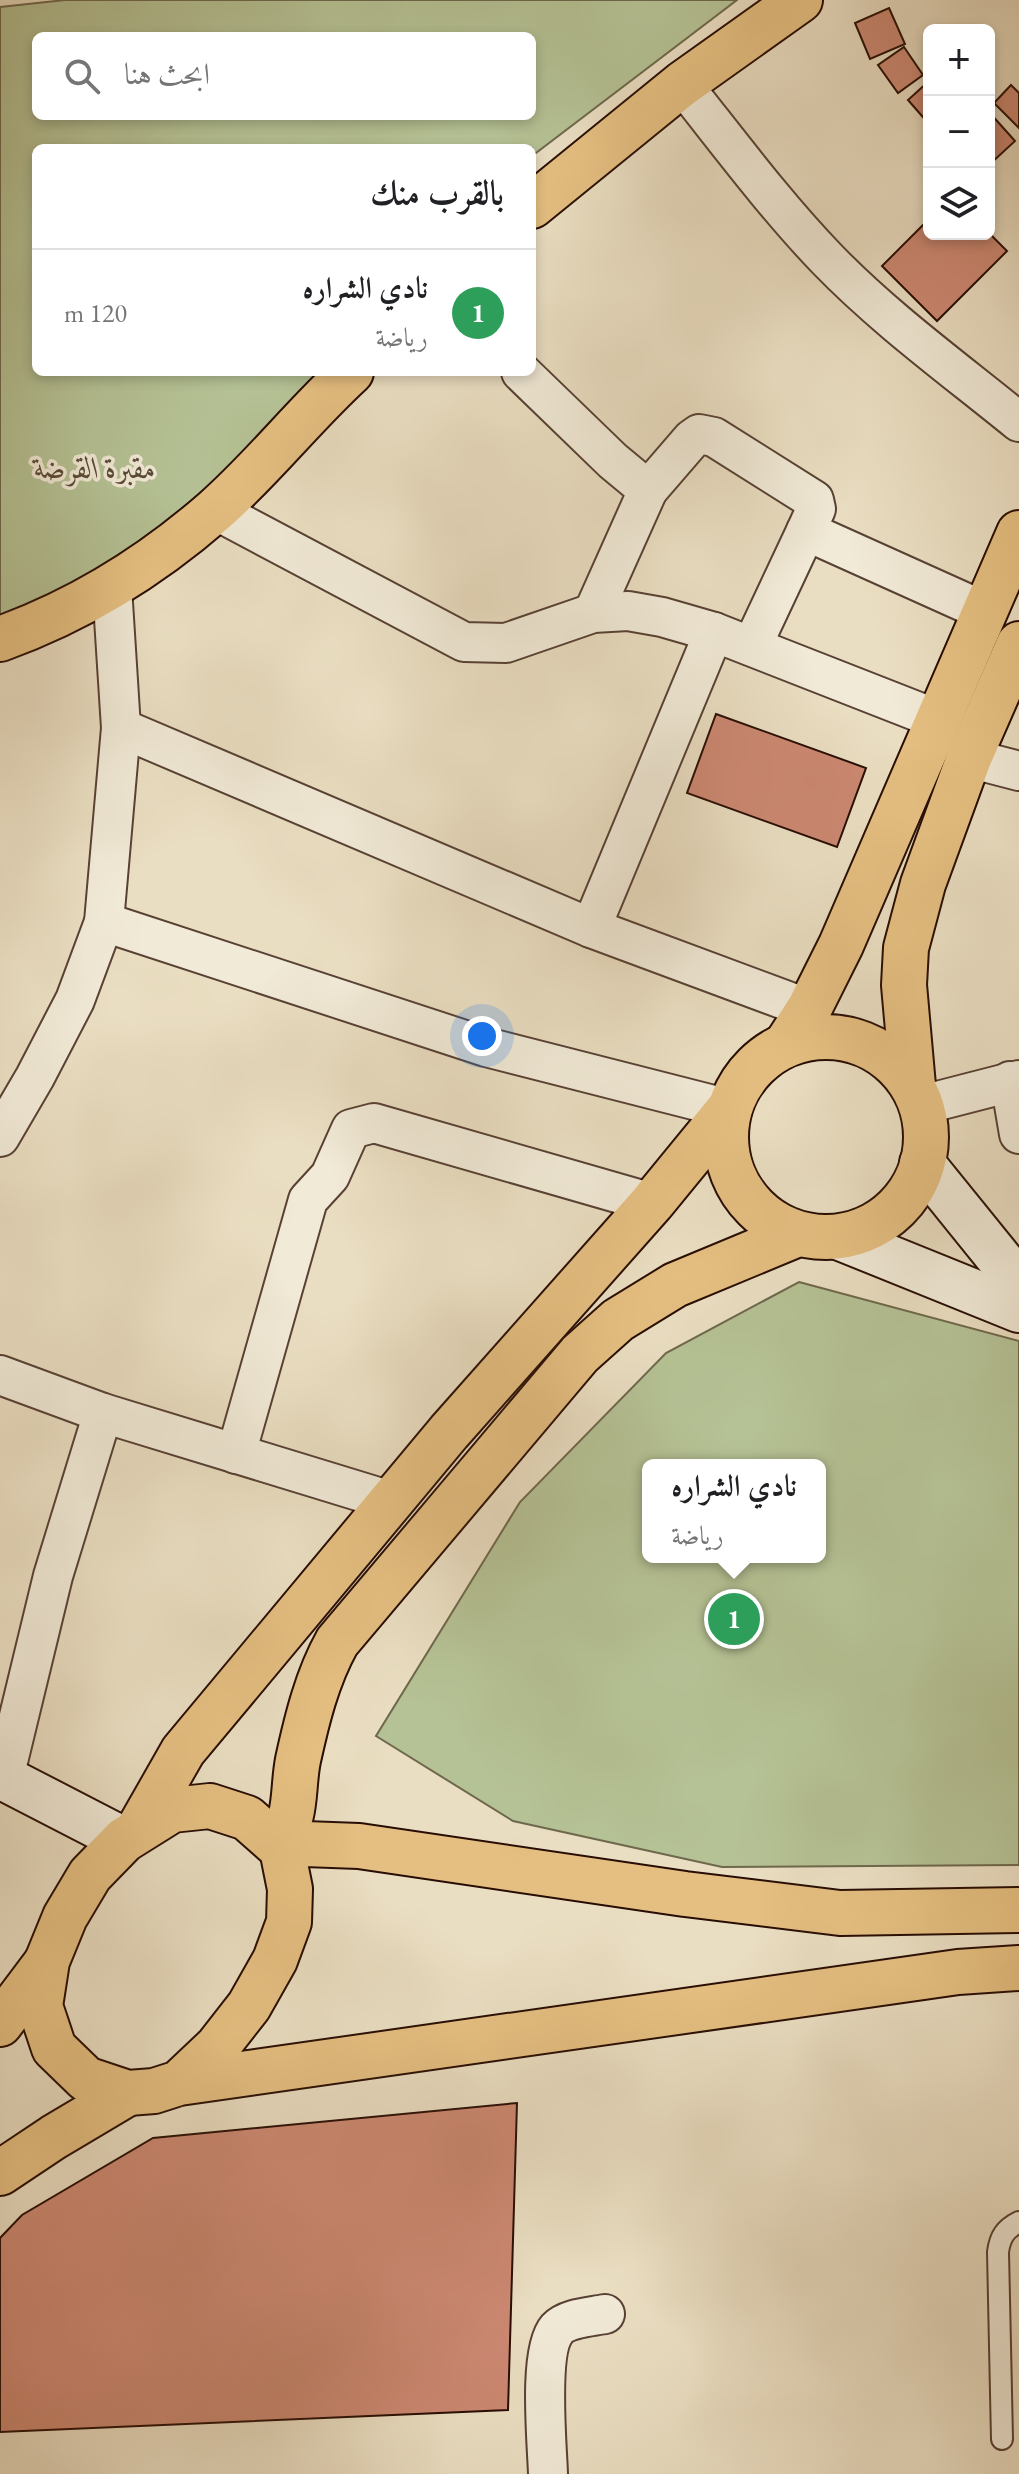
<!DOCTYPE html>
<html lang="ar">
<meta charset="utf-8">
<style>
:root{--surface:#fff;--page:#f2f2f2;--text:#202124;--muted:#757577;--line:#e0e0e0;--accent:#7c3aed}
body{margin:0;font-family:"EB Garamond",Amiri,serif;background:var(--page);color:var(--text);direction:rtl}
.controls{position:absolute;right:24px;top:24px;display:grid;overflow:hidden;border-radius:12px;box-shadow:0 4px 12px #0003}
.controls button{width:72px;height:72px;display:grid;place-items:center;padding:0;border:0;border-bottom:2px solid var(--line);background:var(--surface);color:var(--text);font:40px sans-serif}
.you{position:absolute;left:482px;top:1036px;width:28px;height:28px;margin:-20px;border:6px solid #fff;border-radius:50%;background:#1a73e8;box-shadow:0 0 0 12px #1a73e833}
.badge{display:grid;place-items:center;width:52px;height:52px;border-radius:50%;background:var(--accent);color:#fff;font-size:26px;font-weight:700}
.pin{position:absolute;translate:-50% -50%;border:4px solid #fff;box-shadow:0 2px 8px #0006}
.popup{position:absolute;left:642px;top:1459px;width:184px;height:104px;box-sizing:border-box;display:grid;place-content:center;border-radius:12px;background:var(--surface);filter:drop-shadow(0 2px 6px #0005);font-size:26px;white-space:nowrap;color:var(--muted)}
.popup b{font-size:30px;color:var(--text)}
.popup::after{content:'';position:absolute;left:50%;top:100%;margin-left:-16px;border:16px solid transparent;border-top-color:var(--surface)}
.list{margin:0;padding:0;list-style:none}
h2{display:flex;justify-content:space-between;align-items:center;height:104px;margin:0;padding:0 32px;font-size:34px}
h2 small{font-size:26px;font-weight:400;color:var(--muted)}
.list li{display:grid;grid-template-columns:52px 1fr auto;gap:24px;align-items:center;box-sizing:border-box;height:128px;padding:0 32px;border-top:2px solid var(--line)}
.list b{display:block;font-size:30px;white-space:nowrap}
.list p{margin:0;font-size:26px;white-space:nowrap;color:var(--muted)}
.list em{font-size:26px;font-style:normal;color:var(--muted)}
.icon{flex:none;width:44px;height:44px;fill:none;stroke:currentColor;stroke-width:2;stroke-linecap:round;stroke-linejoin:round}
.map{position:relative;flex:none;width:1019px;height:2474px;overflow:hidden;direction:ltr}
.search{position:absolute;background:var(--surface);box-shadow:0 4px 12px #0003;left:32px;top:32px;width:504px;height:88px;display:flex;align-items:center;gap:20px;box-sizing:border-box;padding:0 28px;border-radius:12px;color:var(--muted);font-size:30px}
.panel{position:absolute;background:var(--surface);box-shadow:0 4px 12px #0003;left:32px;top:144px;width:504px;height:232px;border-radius:12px;direction:rtl}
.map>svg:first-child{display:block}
.green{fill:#b5c295;stroke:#6e684c;stroke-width:2;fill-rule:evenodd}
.building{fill:#cc8872;stroke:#280d04;stroke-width:2}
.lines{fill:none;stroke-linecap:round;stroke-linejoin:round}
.lane-casing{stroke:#584134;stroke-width:24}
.street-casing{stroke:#584134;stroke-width:42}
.secondary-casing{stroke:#280d04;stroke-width:48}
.primary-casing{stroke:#280d04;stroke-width:48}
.lane{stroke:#f1ead7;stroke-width:20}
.street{stroke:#f1ead7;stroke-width:38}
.secondary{stroke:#f1ead7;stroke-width:44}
.primary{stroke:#e5bf81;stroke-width:44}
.labels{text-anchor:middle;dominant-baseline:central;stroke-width:7;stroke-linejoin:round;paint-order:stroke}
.park-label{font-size:30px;font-style:italic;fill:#594c37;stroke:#f1ead7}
</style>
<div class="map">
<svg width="1019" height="2474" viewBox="0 0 1019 2474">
<rect width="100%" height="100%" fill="#eadec2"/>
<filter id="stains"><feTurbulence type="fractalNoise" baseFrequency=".0025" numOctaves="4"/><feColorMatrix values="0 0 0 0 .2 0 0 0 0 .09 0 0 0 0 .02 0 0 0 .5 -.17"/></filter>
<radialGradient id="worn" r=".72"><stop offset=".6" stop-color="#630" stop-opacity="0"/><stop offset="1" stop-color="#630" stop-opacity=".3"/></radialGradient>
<g class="green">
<path d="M 65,0 L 737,0 L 532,156 L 532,148 L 36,148 L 36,372 L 330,372 L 177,528 L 0,629 L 0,7 ZM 36,36 L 532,36 L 532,116 L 36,116 Z"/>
<path d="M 799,1282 L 1019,1341 L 1019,1865 L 722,1867 L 513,1821 L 376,1736 L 520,1502 L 666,1353 ZM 648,1465 L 820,1465 L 820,1557 L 648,1557 Z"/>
</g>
<g class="building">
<path d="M 889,8 L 905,44 L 870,59 L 855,23 Z"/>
<path d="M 904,47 L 923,75 L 898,93 L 878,65 Z"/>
<path d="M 929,81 L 929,124 L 908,100 Z"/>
<path d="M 1011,85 L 1019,93 L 1019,128 L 994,103 Z"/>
<path d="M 989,112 L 1015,141 L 989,165 Z"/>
<path d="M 929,219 L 929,234 L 989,233 L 1007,251 L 937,321 L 882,266 Z"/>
<path d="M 716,714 L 866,768 L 837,847 L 687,793 Z"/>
<path d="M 517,2103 L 508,2410 L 0,2432 L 0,2238 L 22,2215 L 153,2138 Z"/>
</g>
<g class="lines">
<defs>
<path id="lane" d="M 1002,2439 L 998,2252 C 1000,2237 1005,2229 1019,2222"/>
<g id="street">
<path d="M 682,84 C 729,143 775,205 827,259 C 885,319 954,369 1019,422"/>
<path d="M 521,372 L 613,461 L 648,490 L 593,613"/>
<path d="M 648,490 L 692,439 L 699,434 L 714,437 L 814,500 L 816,509 L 806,531"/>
<path d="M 215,510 L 464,642 L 506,643 L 593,613 L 628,611 L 662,617 L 714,632 L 939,720"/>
<path d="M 752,646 L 806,531 L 986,612"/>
<path d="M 121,728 L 591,928 L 809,1009"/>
<path d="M 969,758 L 1019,771"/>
<path d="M 104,922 L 486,1047 L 729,1109"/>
<path d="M 591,928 L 714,632"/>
<path d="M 1010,1081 L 1019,1134"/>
<path d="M 922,1105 L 1019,1080"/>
<path d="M 0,1137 L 35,1077 L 75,1000 L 104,922 L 121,728 L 112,587"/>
<path d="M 0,1375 L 103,1413 L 391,1501"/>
<path d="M 236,1454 L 308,1200 L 330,1176 L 351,1129 L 374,1123 L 652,1203"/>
<path d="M 4,1778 L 53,1576 L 103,1413"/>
<path d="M 548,2474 C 547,2443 538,2351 557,2329 C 567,2318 590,2317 605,2314"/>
</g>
<g id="secondary">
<path d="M 922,1163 L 1019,1283"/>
<path d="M 838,1237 L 1019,1310"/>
<path d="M 0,1776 L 124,1840"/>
</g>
<g id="primary">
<path d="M 532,206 L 682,84 L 800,0"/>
<path d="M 0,639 C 78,611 151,566 214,511 C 262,469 303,416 351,372"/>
<circle cx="826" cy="1137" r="100"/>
<path d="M 787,1043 L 809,1009 L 841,945 L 1019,533"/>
<path d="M 913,1086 L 904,985 L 906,948 L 923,884 L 969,758 L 1019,644"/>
<path d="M 138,1830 L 183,1751 L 449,1432 L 652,1203 L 729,1109"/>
<path d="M 277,1843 C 298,1818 292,1790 298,1760 C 307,1719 317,1678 337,1642 L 580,1354 L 618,1320 L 675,1285 L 798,1234"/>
<path d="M 282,1849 L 305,1844 L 359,1846 L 685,1894 L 840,1913 L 1019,1910"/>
<path d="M 0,2024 L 46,1963"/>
<path d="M 179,2083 L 217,2047 L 249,2006 L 275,1960 L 289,1922 L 290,1889 L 282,1849 L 247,1818 L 210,1806 L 172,1810 L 124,1840 L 90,1875 L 65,1917 L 47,1961 L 40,2006 L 54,2048 L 86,2079 L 128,2093 L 154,2091 L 179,2083 L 958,1972 L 1019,1968"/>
<path d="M 0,2173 L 54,2137 L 128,2093"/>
</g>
</defs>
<use href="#lane" class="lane-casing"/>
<use href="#street" class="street-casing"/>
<use href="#secondary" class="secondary-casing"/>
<use href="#primary" class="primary-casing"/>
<use href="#lane" class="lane"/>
<use href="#street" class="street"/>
<use href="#secondary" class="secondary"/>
<use href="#primary" class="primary"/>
</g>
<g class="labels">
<g class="park-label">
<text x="95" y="467">مقبرة القرضة</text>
</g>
</g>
<rect width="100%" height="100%" filter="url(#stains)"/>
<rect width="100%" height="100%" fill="url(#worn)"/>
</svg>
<div class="controls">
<button>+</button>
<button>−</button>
<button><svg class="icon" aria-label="layers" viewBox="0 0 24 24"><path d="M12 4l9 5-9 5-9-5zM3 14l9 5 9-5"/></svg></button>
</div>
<div class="you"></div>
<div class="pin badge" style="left:734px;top:1619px;background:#2e9e5b">1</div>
<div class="popup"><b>نادي الشراره</b>رياضة</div>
<div class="search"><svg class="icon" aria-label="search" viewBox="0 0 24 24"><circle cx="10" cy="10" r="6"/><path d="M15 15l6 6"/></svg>ابحث هنا</div>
<section class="panel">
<h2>بالقرب منك<small></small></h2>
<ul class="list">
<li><span class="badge" style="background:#2e9e5b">1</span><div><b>نادي الشراره</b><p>رياضة</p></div><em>120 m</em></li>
</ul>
</section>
</div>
